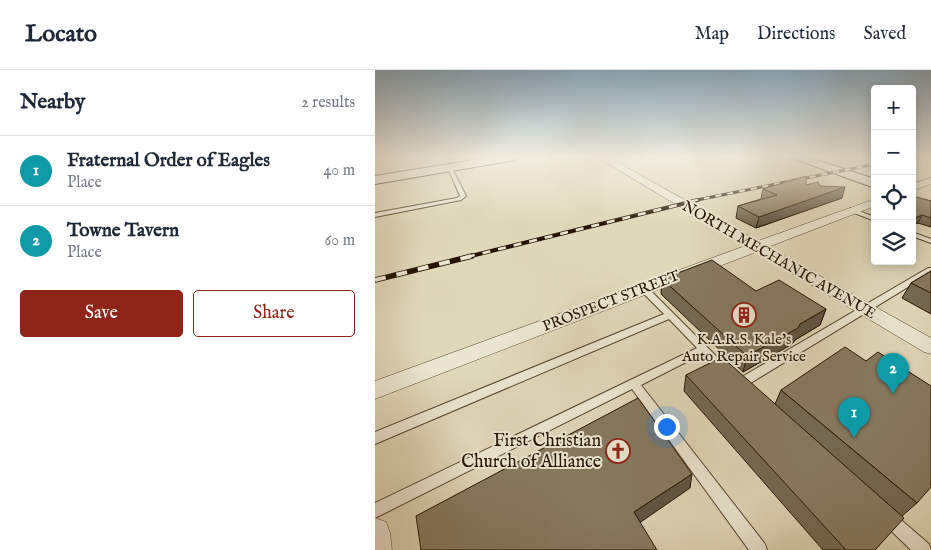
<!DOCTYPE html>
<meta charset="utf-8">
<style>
:root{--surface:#fff;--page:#f2f2f3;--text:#1f2937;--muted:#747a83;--line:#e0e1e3;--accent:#8f2418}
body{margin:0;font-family:"IM FELL English",serif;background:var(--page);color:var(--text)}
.controls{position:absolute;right:15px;top:15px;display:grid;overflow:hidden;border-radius:5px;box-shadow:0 2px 12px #0003}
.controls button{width:45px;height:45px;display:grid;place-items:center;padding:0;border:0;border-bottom:1px solid var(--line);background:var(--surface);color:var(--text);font:25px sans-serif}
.you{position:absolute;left:291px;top:356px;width:18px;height:18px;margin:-12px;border:4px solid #fff;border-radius:50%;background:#1a73e8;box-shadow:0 0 0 8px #1a73e833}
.badge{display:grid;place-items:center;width:32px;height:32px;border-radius:50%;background:var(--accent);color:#fff;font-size:16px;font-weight:700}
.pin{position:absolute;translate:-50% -41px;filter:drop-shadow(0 1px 2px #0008)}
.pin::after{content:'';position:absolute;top:26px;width:18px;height:15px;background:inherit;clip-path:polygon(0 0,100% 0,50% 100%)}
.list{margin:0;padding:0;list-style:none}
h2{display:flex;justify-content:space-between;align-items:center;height:65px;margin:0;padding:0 20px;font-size:21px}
h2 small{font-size:16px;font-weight:400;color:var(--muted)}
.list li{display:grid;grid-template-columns:32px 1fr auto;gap:15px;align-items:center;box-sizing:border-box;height:70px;padding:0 20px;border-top:1px solid var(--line)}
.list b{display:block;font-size:19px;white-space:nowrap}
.list p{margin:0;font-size:16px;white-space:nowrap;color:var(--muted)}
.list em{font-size:16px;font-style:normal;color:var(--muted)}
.actions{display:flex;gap:10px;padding:15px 20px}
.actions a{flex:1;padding:11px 0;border:1px solid var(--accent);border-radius:5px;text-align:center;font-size:18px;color:var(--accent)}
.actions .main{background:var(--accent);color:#fff}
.icon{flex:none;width:28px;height:28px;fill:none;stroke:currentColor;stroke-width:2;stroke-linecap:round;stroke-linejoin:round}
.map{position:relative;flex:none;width:556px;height:480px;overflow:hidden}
header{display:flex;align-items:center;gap:30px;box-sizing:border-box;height:70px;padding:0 25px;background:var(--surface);border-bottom:1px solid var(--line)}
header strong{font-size:24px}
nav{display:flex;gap:28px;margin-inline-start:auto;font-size:18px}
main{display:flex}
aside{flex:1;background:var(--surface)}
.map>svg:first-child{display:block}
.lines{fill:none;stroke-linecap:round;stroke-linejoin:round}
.lane-casing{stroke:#54452e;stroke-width:2}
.street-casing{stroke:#54452e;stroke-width:1}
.secondary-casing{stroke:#251400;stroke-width:2}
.lane{fill:#ebe6d2;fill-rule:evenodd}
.street{fill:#ebe6d2;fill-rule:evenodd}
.secondary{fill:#ebe6d2;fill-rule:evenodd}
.rail-far2-casing{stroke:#251400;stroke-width:3}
.rail-far1-casing{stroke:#251400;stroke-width:4}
.rail-casing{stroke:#251400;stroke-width:5.5}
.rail-far2{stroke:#ebe6d2;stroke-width:2;stroke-dasharray:6;stroke-linecap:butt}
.rail-far1{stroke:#ebe6d2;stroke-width:2.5;stroke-dasharray:8;stroke-linecap:butt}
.rail{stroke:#ebe6d2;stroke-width:4;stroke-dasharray:11;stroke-linecap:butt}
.wall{fill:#736953;stroke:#251400}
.shaded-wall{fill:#5e5544;stroke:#251400}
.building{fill:#867a61;stroke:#251400}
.labels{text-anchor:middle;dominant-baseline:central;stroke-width:4;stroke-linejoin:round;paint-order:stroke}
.street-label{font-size:15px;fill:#251400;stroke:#ebe6d2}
.poi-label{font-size:15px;fill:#251400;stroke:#ebe6d2}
.near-poi-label{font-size:18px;fill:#251400;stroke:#ebe6d2;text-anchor:end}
</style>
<header>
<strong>Locato</strong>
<nav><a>Map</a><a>Directions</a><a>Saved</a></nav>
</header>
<main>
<aside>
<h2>Nearby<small>2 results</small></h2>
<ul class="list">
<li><span class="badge" style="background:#0f9aa8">1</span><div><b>Fraternal Order of Eagles</b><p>Place</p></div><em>40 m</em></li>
<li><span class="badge" style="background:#0f9aa8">2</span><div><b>Towne Tavern</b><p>Place</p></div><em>60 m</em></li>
</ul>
<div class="actions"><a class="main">Save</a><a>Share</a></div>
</aside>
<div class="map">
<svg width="556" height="480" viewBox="0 0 556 480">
<rect width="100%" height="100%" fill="#e0d8ba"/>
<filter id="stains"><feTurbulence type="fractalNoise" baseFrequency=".004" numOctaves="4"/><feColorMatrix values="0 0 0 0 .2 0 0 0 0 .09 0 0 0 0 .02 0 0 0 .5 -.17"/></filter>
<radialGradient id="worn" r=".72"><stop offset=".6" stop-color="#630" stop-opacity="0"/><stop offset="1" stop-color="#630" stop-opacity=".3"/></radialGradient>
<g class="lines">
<defs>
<g id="lane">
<path d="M 75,97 L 77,98 L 91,126 L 86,130 L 0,147 L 0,143 L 82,128 L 85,126 L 73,98 Z"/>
<path d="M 476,138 L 500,147 L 500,151 L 474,141 L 474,139 Z"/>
<path d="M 537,162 L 556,169 L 556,173 L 537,166 Z"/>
<path d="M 553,198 L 556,198 L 556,203 L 369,317 L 365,318 L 361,317 L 358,312 L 359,309 L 365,308 Z"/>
<path d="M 265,216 L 271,216 L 353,298 L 352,301 L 348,302 L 344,301 L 327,284 L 266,315 L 390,474 L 392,480 L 374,480 L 257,319 L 0,448 L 0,433 L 322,278 L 294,249 L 0,374 L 0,362 L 289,244 L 265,220 L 264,218 Z"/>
<path d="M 513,441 L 518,443 L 554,474 L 556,480 L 536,480 L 508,453 L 506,448 L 508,443 Z"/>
</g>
<g id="street">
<path d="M 222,87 L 233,87 L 383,171 L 500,129 L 500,136 L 393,177 L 556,268 L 556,284 L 549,282 L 381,182 L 0,329 L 0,311 L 370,176 Z"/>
<path d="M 556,108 L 556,114 L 537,121 L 537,114 Z"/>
<path d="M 0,448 L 11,452 L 15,463 L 17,480 L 0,480 Z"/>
</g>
<g id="secondary">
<path d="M 117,87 L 146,87 L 141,90 L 0,114 L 0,106 Z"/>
<path d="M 414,87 L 432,87 L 500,109 L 500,118 Z"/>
</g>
</defs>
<use href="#lane" class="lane-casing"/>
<use href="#street" class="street-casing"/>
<use href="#secondary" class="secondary-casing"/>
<use href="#lane" class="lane"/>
<use href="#street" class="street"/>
<use href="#secondary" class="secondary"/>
<defs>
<g id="rail-far2">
<path d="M 537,88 L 542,87"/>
<path d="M 317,131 L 500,94"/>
</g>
<path id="rail-far1" d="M 92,187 L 323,130"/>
<path id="rail" d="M 0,210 L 97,186"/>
</defs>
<use href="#rail-far2" class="rail-far2-casing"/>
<use href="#rail-far1" class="rail-far1-casing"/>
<use href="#rail" class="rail-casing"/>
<use href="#rail-far2" class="rail-far2"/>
<use href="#rail-far1" class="rail-far1"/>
<use href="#rail" class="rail"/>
</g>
<g class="wall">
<path d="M 445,116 L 467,128 L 381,158 L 361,148 L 363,136 L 386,129 L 388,119 Z"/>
<path d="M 537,126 L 556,131 L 556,157 L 543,153 L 537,155 Z"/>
<path d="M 556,201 L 556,244 L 527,228 L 536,213 Z"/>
<path d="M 287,209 L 381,221 L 451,239 L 445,255 L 420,270 L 417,274 L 368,302 L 286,224 Z"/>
<path d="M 311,305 L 400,334 L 406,320 L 542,433 L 527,446 L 500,480 L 448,480 L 309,321 Z"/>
</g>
<g class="shaded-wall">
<path d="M 470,117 L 467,128 L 381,158 L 384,147 Z"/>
<path d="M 547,145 L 543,153 L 537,155 L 537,151 L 538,149 Z"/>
<path d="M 451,239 L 445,255 L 420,270 L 417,274 L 368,302 L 372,286 L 425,254 Z"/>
<path d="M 317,404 L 315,418 L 260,456 L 259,442 Z"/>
</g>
<g class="building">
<path d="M 431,106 L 431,115 L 443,112 L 445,116 L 470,117 L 384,147 L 363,136 L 402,125 L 388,119 Z"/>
<path d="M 537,126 L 556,131 L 556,148 L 547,145 L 537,149 Z"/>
<path d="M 337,190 L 381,221 L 404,210 L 451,239 L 425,254 L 423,258 L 372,286 L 287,209 Z"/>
<path d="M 556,201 L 556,223 L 536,213 Z"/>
<path d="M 470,277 L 491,291 L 503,282 L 556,316 L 556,417 L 542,433 L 406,320 Z"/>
<path d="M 347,287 L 529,448 L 500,480 L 471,480 L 311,305 Z"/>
<path d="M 263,328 L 317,404 L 259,442 L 282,480 L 46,480 L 41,446 Z"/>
</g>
<linearGradient id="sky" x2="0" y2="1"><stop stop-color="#8ba8bc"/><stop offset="0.56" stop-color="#f1ede0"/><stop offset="1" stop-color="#f1ede0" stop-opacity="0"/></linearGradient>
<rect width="556" height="155" fill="url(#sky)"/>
<defs>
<symbol id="building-ring" viewBox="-11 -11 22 22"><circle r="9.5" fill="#ebe6d2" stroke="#8f2418" stroke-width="1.5"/><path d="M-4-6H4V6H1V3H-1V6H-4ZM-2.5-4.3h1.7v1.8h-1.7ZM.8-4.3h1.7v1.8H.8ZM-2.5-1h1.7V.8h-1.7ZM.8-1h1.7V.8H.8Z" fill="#8f2418"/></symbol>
<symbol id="church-ring" viewBox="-11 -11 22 22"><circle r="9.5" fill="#ebe6d2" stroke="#8f2418" stroke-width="1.5"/><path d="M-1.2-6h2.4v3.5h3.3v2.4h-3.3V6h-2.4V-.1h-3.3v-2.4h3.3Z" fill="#8f2418"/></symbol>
</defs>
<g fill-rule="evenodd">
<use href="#building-ring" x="355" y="231" width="28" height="28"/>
<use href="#church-ring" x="229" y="367" width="28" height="28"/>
</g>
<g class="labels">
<g class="street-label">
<text transform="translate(404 190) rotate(30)">NORTH MECHANIC AVENUE</text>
<text transform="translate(236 231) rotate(-21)">PROSPECT STREET</text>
</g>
<g class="poi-label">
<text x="369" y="269">K.A.R.S. Kale's<tspan x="369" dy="17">Auto Repair Service</tspan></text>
</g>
<g class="near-poi-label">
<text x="226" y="371">First Christian<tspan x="226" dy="21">Church of Alliance</tspan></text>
</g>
</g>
<rect width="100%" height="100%" filter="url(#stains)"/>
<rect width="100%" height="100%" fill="url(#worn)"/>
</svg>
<div class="controls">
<button>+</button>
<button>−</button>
<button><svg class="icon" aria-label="locate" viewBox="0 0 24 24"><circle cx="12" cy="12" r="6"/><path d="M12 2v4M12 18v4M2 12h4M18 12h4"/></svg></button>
<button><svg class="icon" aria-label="layers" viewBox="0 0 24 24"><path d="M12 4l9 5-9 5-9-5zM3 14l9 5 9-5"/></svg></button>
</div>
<div class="you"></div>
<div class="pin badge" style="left:479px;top:368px;background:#0f9aa8">1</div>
<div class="pin badge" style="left:518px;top:324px;background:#0f9aa8">2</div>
</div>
</main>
